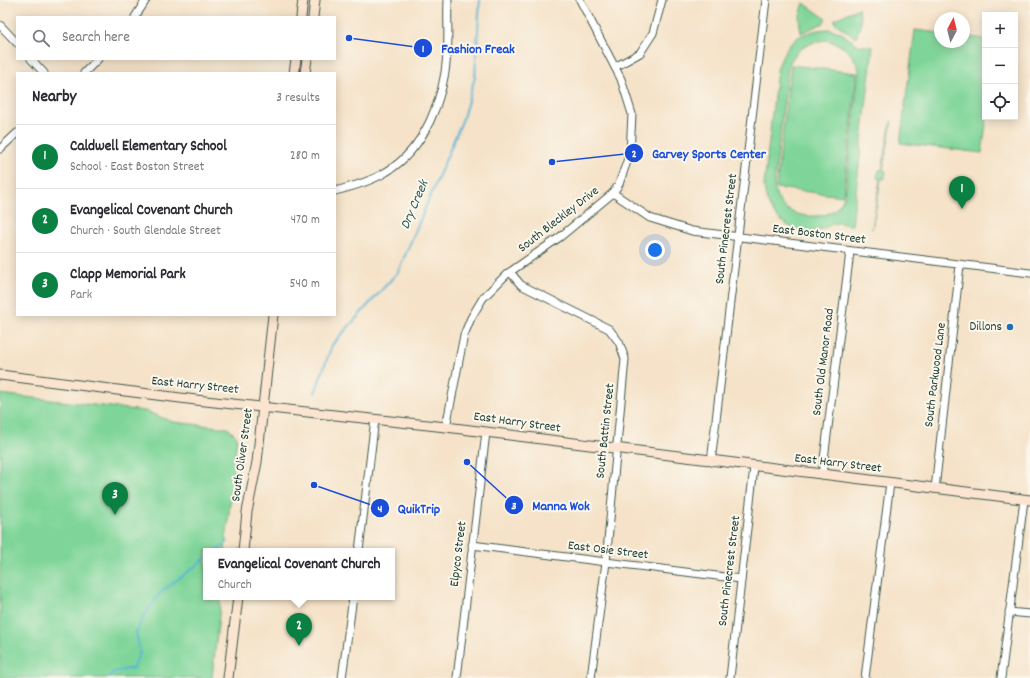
<!DOCTYPE html>
<meta charset="utf-8">
<style>
:root{--surface:#fff;--page:#f7f7f7;--text:#2b2b33;--muted:#7c7c81;--line:#e1e1e2;--accent:#0b8043}
body{margin:0;font-family:Dekko,sans-serif;background:var(--page);color:var(--text)}
.controls{position:absolute;right:12px;top:12px;display:grid;overflow:hidden;border-radius:0px;box-shadow:0 2px 10px #0003}
.controls button{width:36px;height:36px;display:grid;place-items:center;padding:0;border:0;border-bottom:1px solid var(--line);background:var(--surface);color:var(--text);font:20px sans-serif}
.compass{position:absolute;left:934px;top:12px;width:36px;height:36px;border-radius:50%;background:var(--surface);box-shadow:0 2px 10px #0003;rotate:7deg}
.you{position:absolute;left:655px;top:250px;width:14px;height:14px;margin:-10px;border:3px solid #fff;border-radius:50%;background:#1a73e8;box-shadow:0 0 0 6px #1a73e833}
.badge{display:grid;place-items:center;width:26px;height:26px;border-radius:50%;background:var(--accent);color:#fff;font-size:13px;font-weight:700}
.pin{position:absolute;translate:-50% -33px;filter:drop-shadow(0 1px 2px #0008)}
.pin::after{content:'';position:absolute;top:21px;width:14px;height:12px;background:inherit;clip-path:polygon(0 0,100% 0,50% 100%)}
.popup{position:absolute;left:203px;top:548px;width:192px;height:52px;box-sizing:border-box;display:grid;place-content:center;border-radius:0px;background:var(--surface);filter:drop-shadow(0 1px 3px #0005);font-size:13px;white-space:nowrap;color:var(--muted)}
.popup b{font-size:15px;color:var(--text)}
.popup::after{content:'';position:absolute;left:50%;top:100%;margin-left:-8px;border:8px solid transparent;border-top-color:var(--surface)}
.list{margin:0;padding:0;list-style:none}
h2{display:flex;justify-content:space-between;align-items:center;height:52px;margin:0;padding:0 16px;font-size:17px}
h2 small{font-size:13px;font-weight:400;color:var(--muted)}
.list li{display:grid;grid-template-columns:26px 1fr auto;gap:12px;align-items:center;box-sizing:border-box;height:64px;padding:0 16px;border-top:1px solid var(--line)}
.list b{display:block;font-size:15px;white-space:nowrap}
.list p{margin:0;font-size:13px;white-space:nowrap;color:var(--muted)}
.list em{font-size:13px;font-style:normal;color:var(--muted)}
.icon{flex:none;width:22px;height:22px;fill:none;stroke:currentColor;stroke-width:2;stroke-linecap:round;stroke-linejoin:round}
.map{position:relative;flex:none;width:1030px;height:678px;overflow:hidden}
.search{position:absolute;background:var(--surface);box-shadow:0 2px 10px #0003;left:16px;top:16px;width:320px;height:44px;display:flex;align-items:center;gap:10px;box-sizing:border-box;padding:0 14px;border-radius:0px;color:var(--muted);font-size:15px}
.panel{position:absolute;background:var(--surface);box-shadow:0 2px 10px #0003;left:16px;top:72px;width:320px;height:244px;border-radius:0px}
.map>svg:first-child{display:block}
.green{fill:#7fd599;stroke:#4f8966;fill-rule:evenodd}
.lines{fill:none;stroke-linecap:round;stroke-linejoin:round}
.stream{stroke:#57b6d6;stroke-width:2}
.street-casing{stroke:#3f564a;stroke-width:9}
.secondary-casing{stroke:#3f564a;stroke-width:11}
.street{stroke:#fff;stroke-width:7}
.secondary{stroke:#fce5d0;stroke-width:9}
.poi-dot{fill:#1f6fb2;stroke:#fbf7ec;stroke-width:1.5}
.labels{text-anchor:middle;dominant-baseline:central;stroke-width:4;stroke-linejoin:round;paint-order:stroke}
.street-label{font-size:13px;fill:#1f3d34;stroke:#fbf7ec}
.poi-label{font-size:13px;fill:#1f3d34;stroke:#fbf7ec;text-anchor:end}
.water-label{font-size:14px;font-style:italic;fill:#2d5b5c;stroke:#fbf7ec}
.leader{fill:none;stroke:#1d4ed8;stroke-width:1.5}
.callout-dot{fill:#1d4ed8;stroke:#fbf7ec;stroke-width:1.5}
.mark-label{font-size:12px;text-anchor:middle;font-weight:bold;fill:#fff}
.callout-label{font-size:14px;text-anchor:middle;font-weight:bold;fill:#1d4ed8;stroke:#fbf7ec;stroke-width:4;stroke-linejoin:round;paint-order:stroke}
</style>
<div class="map">
<svg width="1030" height="678" viewBox="0 0 1030 678">
<rect width="100%" height="100%" fill="#fbf7ec"/>
<filter id="ink" filterUnits="userSpaceOnUse"><feTurbulence type="fractalNoise" baseFrequency=".025" numOctaves="2"/><feDisplacementMap in="SourceGraphic" scale="8" xChannelSelector="R" yChannelSelector="G"/><feConvolveMatrix kernelMatrix="1 2 1 2 8 2 1 2 1" color-interpolation-filters="sRGB"/></filter>
<filter id="wash" filterUnits="userSpaceOnUse"><feTurbulence type="fractalNoise" baseFrequency=".012" numOctaves="4" result="noise"/><feDisplacementMap in="SourceGraphic" scale="16" xChannelSelector="R" yChannelSelector="G"/><feGaussianBlur stdDeviation="0.9" result="paint"/><feColorMatrix in="noise" values="0 0 0 0 0 0 0 0 0 0 0 0 0 0 0 0 0 1.4 0 .05"/><feComposite in="paint" operator="in"/></filter>
<g filter="url(#wash)">
<rect width="100%" height="100%" fill="#f5e2c8"/>
<g class="green">
<path d="M 804,3 L 825,18 L 825,22 L 801,33 L 799,18 Z"/>
<path d="M 859,8 L 861,23 L 856,38 L 835,23 L 835,19 Z"/>
<path d="M 829,29 L 840,32 L 858,45 L 873,47 L 852,225 C 848,225 841,223 837,223 C 830,224 823,230 816,231 C 788,235 765,212 764,185 L 777,70 C 786,42 800,30 829,29 ZM 826,40 C 844,45 852,52 859,69 L 845,195 C 837,213 826,217 807,216 C 788,213 777,206 774,185 L 788,68 C 794,50 808,42 826,40 Z"/>
<path d="M 915,30 L 940,33 L 940,42 L 964,42 L 964,36 L 985,39 L 985,117 L 987,117 L 982,153 L 900,143 Z"/>
<path d="M 791,65 L 857,73 L 843,196 L 776,188 Z"/>
<path d="M 891,121 L 892,121 L 883,170 L 886,171 L 884,179 L 881,179 L 872,229 L 880,179 L 877,178 L 879,170 L 882,170 Z"/>
<path d="M 0,394 L 145,411 L 173,422 L 228,428 L 237,437 L 225,551 L 206,551 L 206,597 L 221,597 L 212,678 L 0,678 Z"/>
</g>
<g class="lines">
<g class="stream">
<path d="M 315,393 L 332,345 L 398,272 L 462,121 L 475,77 L 480,0"/>
<path d="M 216,551 L 228,542"/>
<path d="M 109,678 L 113,672 L 133,668 L 140,652 L 136,632 L 143,617 L 161,592 L 206,558"/>
</g>
</g>
</g>
<g filter="url(#ink)">
<g class="lines">
<defs>
<g id="street">
<path d="M 135,17 L 146,0"/>
<path d="M 0,25 L 17,43"/>
<path d="M 31,59 L 44,73"/>
<path d="M 615,67 L 640,53 L 653,33 L 662,0"/>
<path d="M 84,73 L 98,59"/>
<path d="M 0,149 L 17,133"/>
<path d="M 335,191 C 351,187 372,181 386,172 C 425,149 444,98 447,55 C 449,37 447,18 448,0"/>
<path d="M 613,193 L 650,218 L 692,231 L 1030,273"/>
<path d="M 510,272 L 521,285 L 609,329 L 619,342 L 625,359 L 606,562 L 591,678"/>
<path d="M 446,427 L 464,335 L 471,318 L 483,298 L 507,274 L 560,237 L 613,193 L 619,184 L 630,153 L 632,114 L 621,79 L 580,0"/>
<path d="M 711,462 L 766,0"/>
<path d="M 822,475 L 850,252"/>
<path d="M 935,489 L 960,265"/>
<path d="M 472,545 L 741,579"/>
<path d="M 359,551 L 375,419"/>
<path d="M 1009,612 L 1030,614"/>
<path d="M 342,678 L 353,597"/>
<path d="M 457,678 L 486,432"/>
<path d="M 730,678 L 754,467"/>
<path d="M 865,678 L 890,483"/>
<path d="M 1001,678 L 1024,500"/>
</g>
<g id="secondary">
<path d="M 301,17 L 303,0"/>
<path d="M 313,17 L 315,0"/>
<path d="M 294,73 L 296,59"/>
<path d="M 305,73 L 307,59"/>
<path d="M 0,375 L 196,400 L 446,427 L 1030,500"/>
<path d="M 243,551 L 247,512 L 257,462 L 273,315"/>
<path d="M 228,678 L 238,597"/>
</g>
</defs>
<use href="#street" class="street-casing"/>
<use href="#secondary" class="secondary-casing"/>
<use href="#street" class="street"/>
<use href="#secondary" class="secondary"/>
</g>
</g>
<circle class="poi-dot" cx="1010" cy="327" r="4"/>
<g class="labels">
<g class="street-label">
<text transform="translate(559 220) rotate(-38)">South Bleckley Drive</text>
<text transform="translate(727 229) rotate(-83)">South Pinecrest Street</text>
<text transform="translate(819 235) rotate(7)">East Boston Street</text>
<text transform="translate(824 362) rotate(-83)">South Old Manor Road</text>
<text transform="translate(936 375) rotate(-83)">South Parkwood Lane</text>
<text transform="translate(195 386) rotate(6)">East Harry Street</text>
<text transform="translate(517 423) rotate(8)">East Harry Street</text>
<text transform="translate(606 431) rotate(-84)">South Battin Street</text>
<text transform="translate(243 455) rotate(-82)">South Oliver Street</text>
<text transform="translate(838 464) rotate(7)">East Harry Street</text>
<text transform="translate(608 551) rotate(7)">East Osie Street</text>
<text transform="translate(459 554) rotate(-83)">Elpyco Street</text>
<text transform="translate(730 571) rotate(-83)">South Pinecrest Street</text>
</g>
<g class="poi-label">
<text x="1002" y="327">Dillons</text>
</g>
<g class="water-label">
<text transform="translate(415 205) rotate(-67)">Dry Creek</text>
</g>
</g>
<path class="leader" d="M349 38L423 48M552 162L634 153M467 462L514 505M314 485L380 508"/>
<g class="callout-dot">
<circle cx="349" cy="38" r="4"/>
<circle cx="552" cy="162" r="4"/>
<circle cx="467" cy="462" r="4"/>
<circle cx="314" cy="485" r="4"/>
<circle cx="423" cy="48" r="10"/>
<circle cx="634" cy="153" r="10"/>
<circle cx="514" cy="505" r="10"/>
<circle cx="380" cy="508" r="10"/>
</g>
<g class="mark-label">
<text x="423" y="52">1</text>
<text x="634" y="157">2</text>
<text x="514" y="509">3</text>
<text x="380" y="512">4</text>
</g>
<g class="callout-label">
<text x="478" y="53">Fashion Freak</text>
<text x="709" y="158">Garvey Sports Center</text>
<text x="561" y="510">Manna Wok</text>
<text x="419" y="513">QuikTrip</text>
</g>
</svg>
<div class="controls">
<button>+</button>
<button>−</button>
<button><svg class="icon" aria-label="locate" viewBox="0 0 24 24"><circle cx="12" cy="12" r="6"/><path d="M12 2v4M12 18v4M2 12h4M18 12h4"/></svg></button>
</div>
<svg class="compass" viewBox="-18 -18 36 36"><path d="M0-13l5 13h-10z" fill="#e53935"/><path d="M0 13l5-13h-10z" fill="#7c7c81"/></svg>
<div class="you"></div>
<div class="pin badge" style="left:962px;top:209px">1</div>
<div class="pin badge" style="left:299px;top:646px">2</div>
<div class="popup"><b>Evangelical Covenant Church</b>Church</div>
<div class="pin badge" style="left:115px;top:515px">3</div>
<div class="search"><svg class="icon" aria-label="search" viewBox="0 0 24 24"><circle cx="10" cy="10" r="6"/><path d="M15 15l6 6"/></svg>Search here</div>
<section class="panel">
<h2>Nearby<small>3 results</small></h2>
<ul class="list">
<li><span class="badge">1</span><div><b>Caldwell Elementary School</b><p>School · East Boston Street</p></div><em>280 m</em></li>
<li><span class="badge">2</span><div><b>Evangelical Covenant Church</b><p>Church · South Glendale Street</p></div><em>470 m</em></li>
<li><span class="badge">3</span><div><b>Clapp Memorial Park</b><p>Park</p></div><em>540 m</em></li>
</ul>
</section>
</div>
